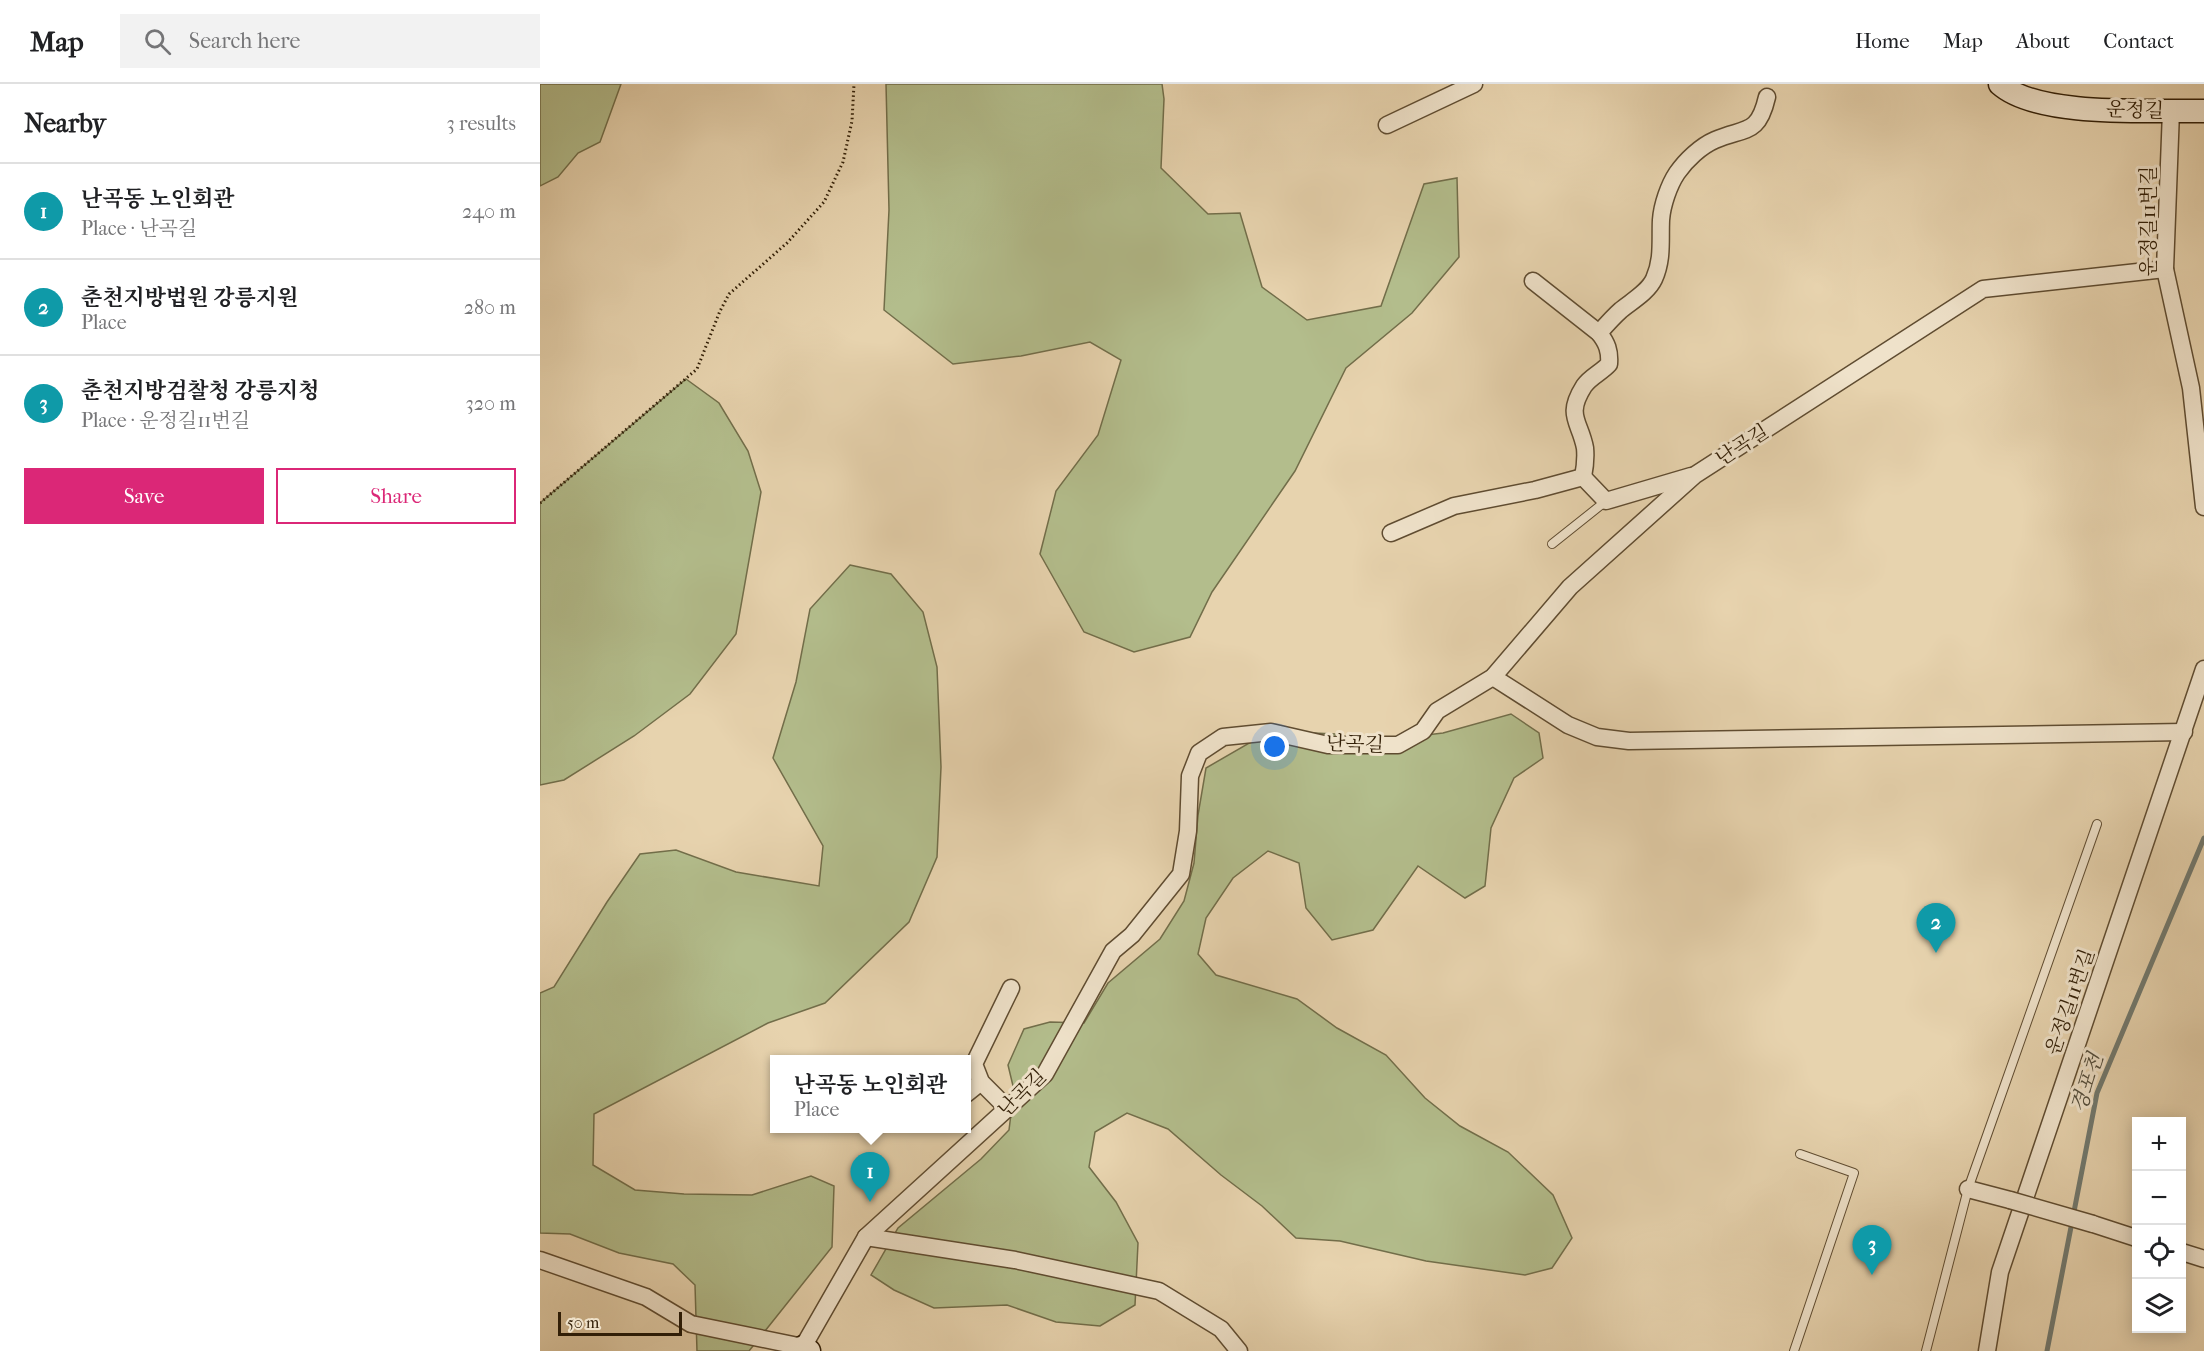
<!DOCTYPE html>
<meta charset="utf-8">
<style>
:root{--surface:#fff;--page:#f2f2f2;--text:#202124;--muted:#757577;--line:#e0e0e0;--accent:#db2777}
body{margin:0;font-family:"IM FELL French Canon","Noto Serif KR",serif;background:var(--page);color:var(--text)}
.controls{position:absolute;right:18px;bottom:18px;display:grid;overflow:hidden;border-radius:0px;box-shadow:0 3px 15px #0003}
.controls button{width:54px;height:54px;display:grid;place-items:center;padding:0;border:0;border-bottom:2px solid var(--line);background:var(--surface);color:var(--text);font:30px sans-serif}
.scale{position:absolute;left:18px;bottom:15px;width:124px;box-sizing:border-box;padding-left:6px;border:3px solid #321f07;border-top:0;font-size:16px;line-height:21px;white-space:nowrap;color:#321f07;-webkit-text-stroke:4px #efe2ca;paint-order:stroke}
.you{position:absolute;left:735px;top:663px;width:21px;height:21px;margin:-15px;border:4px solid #fff;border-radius:50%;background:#1a73e8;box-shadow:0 0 0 9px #1a73e833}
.badge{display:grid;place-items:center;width:39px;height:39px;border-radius:50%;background:var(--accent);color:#fff;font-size:20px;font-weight:700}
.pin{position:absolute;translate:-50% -50px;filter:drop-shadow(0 2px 3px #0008)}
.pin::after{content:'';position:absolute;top:32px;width:21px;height:18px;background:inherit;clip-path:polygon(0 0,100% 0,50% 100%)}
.popup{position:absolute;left:230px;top:971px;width:201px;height:78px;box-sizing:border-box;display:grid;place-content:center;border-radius:0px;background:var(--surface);filter:drop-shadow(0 2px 4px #0005);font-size:20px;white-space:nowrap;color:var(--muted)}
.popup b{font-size:22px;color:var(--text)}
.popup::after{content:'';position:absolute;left:50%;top:100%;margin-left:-12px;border:12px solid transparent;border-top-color:var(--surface)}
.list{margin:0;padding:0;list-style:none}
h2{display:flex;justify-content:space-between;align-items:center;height:78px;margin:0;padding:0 24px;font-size:26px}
h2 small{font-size:20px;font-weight:400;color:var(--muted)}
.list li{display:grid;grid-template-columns:39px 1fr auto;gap:18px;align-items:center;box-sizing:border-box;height:96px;padding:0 24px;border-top:2px solid var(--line)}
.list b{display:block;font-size:22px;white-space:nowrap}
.list p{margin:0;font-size:20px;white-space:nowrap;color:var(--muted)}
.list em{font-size:20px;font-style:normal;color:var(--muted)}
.actions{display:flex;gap:12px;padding:18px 24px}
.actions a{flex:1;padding:14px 0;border:2px solid var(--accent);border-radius:0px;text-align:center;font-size:21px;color:var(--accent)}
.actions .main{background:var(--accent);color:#fff}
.icon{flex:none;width:33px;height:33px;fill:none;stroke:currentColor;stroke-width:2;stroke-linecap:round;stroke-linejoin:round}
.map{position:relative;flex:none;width:1664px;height:1267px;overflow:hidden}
header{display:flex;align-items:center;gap:36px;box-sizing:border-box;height:84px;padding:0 30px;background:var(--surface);border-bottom:2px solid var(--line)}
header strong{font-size:28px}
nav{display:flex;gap:33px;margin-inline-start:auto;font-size:21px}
.search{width:420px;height:54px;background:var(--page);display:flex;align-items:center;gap:15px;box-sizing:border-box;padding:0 21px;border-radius:0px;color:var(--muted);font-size:22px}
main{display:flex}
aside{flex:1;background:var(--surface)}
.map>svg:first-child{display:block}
.green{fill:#b3bd8c;stroke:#726e4a;stroke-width:1.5}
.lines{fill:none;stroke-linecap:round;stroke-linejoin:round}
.stream{stroke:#71796f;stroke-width:5}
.lane-casing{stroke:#5f4c31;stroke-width:10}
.street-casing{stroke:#5f4c31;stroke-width:19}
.secondary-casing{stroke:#321f07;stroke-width:25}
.path{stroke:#321f07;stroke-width:3;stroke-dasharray:1.5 3;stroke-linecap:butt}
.lane{stroke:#efe2ca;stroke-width:8}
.street{stroke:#efe2ca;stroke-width:16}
.secondary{stroke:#efe2ca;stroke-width:22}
.street-bridge-casing{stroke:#5f4c31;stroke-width:19;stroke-linecap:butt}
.street-bridge{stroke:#efe2ca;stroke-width:16}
.labels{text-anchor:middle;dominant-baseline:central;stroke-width:6;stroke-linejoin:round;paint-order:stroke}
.street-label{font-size:20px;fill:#321f07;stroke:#efe2ca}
.water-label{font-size:21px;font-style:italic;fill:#524c3b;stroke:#efe2ca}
</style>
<header>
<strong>Map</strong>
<div class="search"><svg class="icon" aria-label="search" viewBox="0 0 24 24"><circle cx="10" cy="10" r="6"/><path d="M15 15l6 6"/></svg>Search here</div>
<nav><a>Home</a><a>Map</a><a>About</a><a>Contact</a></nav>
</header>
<main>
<aside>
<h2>Nearby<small>3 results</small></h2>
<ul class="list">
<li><span class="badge" style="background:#0f9aa8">1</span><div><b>난곡동 노인회관</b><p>Place · 난곡길</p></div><em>240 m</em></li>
<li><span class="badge" style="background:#0f9aa8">2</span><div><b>춘천지방법원 강릉지원</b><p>Place</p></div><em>280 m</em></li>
<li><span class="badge" style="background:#0f9aa8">3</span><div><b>춘천지방검찰청 강릉지청</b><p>Place · 운정길11번길</p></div><em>320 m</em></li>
</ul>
<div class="actions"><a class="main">Save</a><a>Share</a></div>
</aside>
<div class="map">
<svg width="1664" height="1267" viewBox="0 0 1664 1267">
<rect width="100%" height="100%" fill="#e7d3ae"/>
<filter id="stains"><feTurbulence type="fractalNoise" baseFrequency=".00333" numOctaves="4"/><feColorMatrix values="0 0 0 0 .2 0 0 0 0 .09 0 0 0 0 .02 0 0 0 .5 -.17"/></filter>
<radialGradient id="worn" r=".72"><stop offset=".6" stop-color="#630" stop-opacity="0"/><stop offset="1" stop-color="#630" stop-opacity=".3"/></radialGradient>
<g class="green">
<path d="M 0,0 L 81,0 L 60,58 L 38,69 L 18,93 L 0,102 Z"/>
<path d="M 346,0 L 622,0 L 624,15 L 621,84 L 668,130 L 700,129 L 722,203 L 767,236 L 841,222 L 884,100 L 917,94 L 919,173 L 872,229 L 806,284 L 755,387 L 672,508 L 650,553 L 594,568 L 544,548 L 500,470 L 516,407 L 558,351 L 581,276 L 550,258 L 481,272 L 413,280 L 344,226 L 349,126 Z"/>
<path d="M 146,295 L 179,319 L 208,367 L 221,408 L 196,550 L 150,610 L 94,652 L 24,696 L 0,701 L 0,419 Z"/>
<path d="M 310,481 L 351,490 L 383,528 L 397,583 L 401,683 L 397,773 L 369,838 L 285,919 L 228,939 L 54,1030 L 53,1081 L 95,1106 L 144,1110 L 212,1111 L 271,1092 L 294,1102 L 292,1163 L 209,1267 L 157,1267 L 155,1201 L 133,1180 L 79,1169 L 30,1150 L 0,1149 L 0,909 L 14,903 L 67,818 L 100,770 L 136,766 L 196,788 L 279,802 L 283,762 L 233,674 L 256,598 L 270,525 Z"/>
<path d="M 971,630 L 999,649 L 1003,674 L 974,694 L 951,744 L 945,802 L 925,814 L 878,782 L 833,846 L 792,856 L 766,824 L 759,779 L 728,767 L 693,794 L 666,834 L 658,870 L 676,891 L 757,915 L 797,944 L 846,971 L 885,1014 L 920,1042 L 968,1068 L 1013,1111 L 1032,1154 L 1012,1184 L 985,1191 L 886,1177 L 800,1157 L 756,1154 L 722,1122 L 681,1091 L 628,1045 L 587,1029 L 555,1048 L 549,1083 L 576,1118 L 598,1159 L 595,1221 L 560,1242 L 516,1238 L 467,1221 L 394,1224 L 354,1206 L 331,1191 L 358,1144 L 441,1075 L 469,1046 L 474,1006 L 468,981 L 484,945 L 510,938 L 544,939 L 568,899 L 620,855 L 644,817 L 654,779 L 658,731 L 666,684 L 730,647 L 795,650 L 827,658 L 903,649 Z"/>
</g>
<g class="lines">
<path class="stream" d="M 1507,1267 L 1557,1009 L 1664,754"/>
<defs>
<g id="lane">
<path d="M 1012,460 L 1066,417"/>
<path d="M 1254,1267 L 1314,1089 L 1260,1070"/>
<path d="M 1386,1267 L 1428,1105 L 1557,740"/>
</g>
<g id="street">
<path d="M 1631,27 L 1625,185 L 1651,304 L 1664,423"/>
<path d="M 847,41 L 934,0"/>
<path d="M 993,197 L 1059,249 C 1067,259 1070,267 1069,280 C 1062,288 1050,293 1044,302 C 1025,332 1040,337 1045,364 C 1046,374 1045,383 1043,393"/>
<path d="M 1059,249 C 1066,241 1073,233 1081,226 C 1092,217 1108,208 1114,195 C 1123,175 1120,157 1121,136 C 1122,121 1129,101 1137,89 C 1146,76 1161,62 1175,56 C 1205,43 1218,52 1227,13"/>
<path d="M 851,449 L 914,422 L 995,406 L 1043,393 L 1066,417 L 1151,392"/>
<path d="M 953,593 L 1028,641 L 1057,653 L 1089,657 L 1644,648"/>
<path d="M 426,1010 L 441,998"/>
<path d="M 467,1024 L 441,998 L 434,980 L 471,904"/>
<path d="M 1428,1105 L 1470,1116"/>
<path d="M 1553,1140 L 1596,1154"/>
<path d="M 326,1153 L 475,1176 L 619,1207 L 681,1245 L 699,1267"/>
<path d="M 1642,1168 L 1664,1175"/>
<path d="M 0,1176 L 106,1213 L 151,1240 L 263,1263 L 326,1153 L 505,990 L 573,867 L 592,851 L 641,790 L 648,747 L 650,692 L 659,669 L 683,653 L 731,648 L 788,661 L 858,661 L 883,647 L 897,627 L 953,593 L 1030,503 L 1155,391 L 1443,205 L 1625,185"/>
<path d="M 1447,1267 L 1460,1188 L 1664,585"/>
</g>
<g id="secondary">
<path d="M 1460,0 C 1498,34 1613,26 1664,27"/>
<path d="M 260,1267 L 263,1263 L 269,1267"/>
</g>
</defs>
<use href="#lane" class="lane-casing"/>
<use href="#street" class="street-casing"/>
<use href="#secondary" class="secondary-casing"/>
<path class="path" d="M 0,419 L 157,285 L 180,227 L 189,210 L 247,159 L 284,118 L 303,78 L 312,37 L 314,0"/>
<use href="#lane" class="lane"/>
<use href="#street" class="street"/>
<use href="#secondary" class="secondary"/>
<defs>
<path id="street-bridge" d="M 1470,1116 L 1553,1140"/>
</defs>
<use href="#street-bridge" class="street-bridge-casing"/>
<use href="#street-bridge" class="street-bridge"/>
</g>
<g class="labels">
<g class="street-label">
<text transform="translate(1595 26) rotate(2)">운정길</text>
<text transform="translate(1608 137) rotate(-90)">운정길11번길</text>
<text transform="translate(1202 361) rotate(-33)">난곡길</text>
<text transform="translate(815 660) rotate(2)">난곡길</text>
<text transform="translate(1530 918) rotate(-71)">운정길11번길</text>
<text transform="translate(482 1009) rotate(-45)">난곡길</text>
</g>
<g class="water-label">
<text transform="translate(1547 999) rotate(-72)">경포천</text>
</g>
</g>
<rect width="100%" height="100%" filter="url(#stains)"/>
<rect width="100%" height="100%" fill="url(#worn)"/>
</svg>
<div class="controls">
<button>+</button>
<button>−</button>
<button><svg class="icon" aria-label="locate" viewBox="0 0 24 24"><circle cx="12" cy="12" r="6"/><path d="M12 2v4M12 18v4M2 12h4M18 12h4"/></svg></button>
<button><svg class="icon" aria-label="layers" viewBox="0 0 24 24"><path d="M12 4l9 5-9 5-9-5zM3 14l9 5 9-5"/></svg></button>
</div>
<div class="scale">50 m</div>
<div class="you"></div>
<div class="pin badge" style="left:330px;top:1118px;background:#0f9aa8">1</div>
<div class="popup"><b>난곡동 노인회관</b>Place</div>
<div class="pin badge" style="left:1396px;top:869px;background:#0f9aa8">2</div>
<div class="pin badge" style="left:1332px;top:1191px;background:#0f9aa8">3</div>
</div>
</main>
